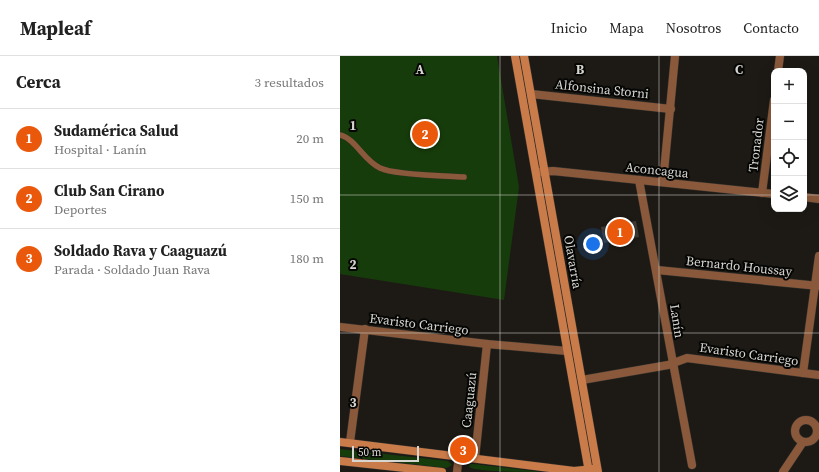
<!DOCTYPE html>
<html lang="es">
<meta charset="utf-8">
<style>
:root{--surface:#fff;--page:#f6f6f6;--text:#222;--muted:#767676;--line:#e0e0e0;--accent:#ea580c}
body{margin:0;font-family:"Source Serif 4",serif;background:var(--page);color:var(--text)}
.controls{position:absolute;right:12px;top:12px;display:grid;overflow:hidden;border-radius:8px;box-shadow:0 4px 16px #0002}
.controls button{width:36px;height:36px;display:grid;place-items:center;padding:0;border:0;border-bottom:1px solid var(--line);background:var(--surface);color:var(--text);font:20px sans-serif}
.scale{position:absolute;left:12px;bottom:10px;width:67px;box-sizing:border-box;padding-left:4px;border:2px solid #d6d5d1;border-top:0;font-size:11px;line-height:14px;white-space:nowrap;color:#d6d5d1;-webkit-text-stroke:3px #060604;paint-order:stroke}
.you{position:absolute;left:253px;top:188px;width:14px;height:14px;margin:-10px;border:3px solid #fff;border-radius:50%;background:#1a73e8;box-shadow:0 0 0 6px #1a73e833}
.badge{display:grid;place-items:center;width:26px;height:26px;border-radius:50%;background:var(--accent);color:#fff;font-size:13px;font-weight:700}
.pin{position:absolute;translate:-50% -50%;border:2px solid #fff;box-shadow:0 1px 4px #0006}
.list{margin:0;padding:0;list-style:none}
h2{display:flex;justify-content:space-between;align-items:center;height:52px;margin:0;padding:0 16px;font-size:17px}
h2 small{font-size:13px;font-weight:400;color:var(--muted)}
.list li{display:grid;grid-template-columns:26px 1fr auto;gap:12px;align-items:center;box-sizing:border-box;height:60px;padding:0 16px;border-top:1px solid var(--line)}
.list b{display:block;font-size:15px;white-space:nowrap}
.list p{margin:0;font-size:13px;white-space:nowrap;color:var(--muted)}
.list em{font-size:13px;font-style:normal;color:var(--muted)}
.icon{flex:none;width:22px;height:22px;fill:none;stroke:currentColor;stroke-width:2;stroke-linecap:round;stroke-linejoin:round}
.map{position:relative;flex:none;width:479px;height:416px;overflow:hidden}
header{display:flex;align-items:center;gap:24px;box-sizing:border-box;height:56px;padding:0 20px;background:var(--surface);border-bottom:1px solid var(--line)}
header strong{font-size:19px}
nav{display:flex;gap:22px;margin-inline-start:auto;font-size:14px}
main{display:flex}
aside{flex:1;background:var(--surface)}
.map>svg:first-child{display:block}
.green{fill:#173c0b}
.building{fill:#3e3b36}
.lines{fill:none;stroke-linecap:round;stroke-linejoin:round}
.lane-casing{stroke:#37342f;stroke-width:6}
.street-casing{stroke:#37342f;stroke-width:9}
.secondary-casing{stroke:#37342f;stroke-width:9}
.lane{stroke:#8a593b;stroke-width:5.5}
.street{stroke:#8a593b;stroke-width:8}
.secondary{stroke:#ca7b4a;stroke-width:8}
.grid{fill:none;stroke:#d6d5d1;stroke-width:1;stroke-opacity:0.55}
.labels{text-anchor:middle;dominant-baseline:central;stroke-width:4;stroke-linejoin:round;paint-order:stroke}
.street-label{font-size:13px;fill:#d6d5d1;stroke:#060604}
.grid-label{font-size:13px;text-anchor:middle;font-weight:bold;fill:#d6d5d1;stroke:#060604;stroke-width:4;stroke-linejoin:round;paint-order:stroke}
</style>
<header>
<strong>Mapleaf</strong>
<nav><a>Inicio</a><a>Mapa</a><a>Nosotros</a><a>Contacto</a></nav>
</header>
<main>
<aside>
<h2>Cerca<small>3 resultados</small></h2>
<ul class="list">
<li><span class="badge">1</span><div><b>Sudamérica Salud</b><p>Hospital · Lanín</p></div><em>20 m</em></li>
<li><span class="badge">2</span><div><b>Club San Cirano</b><p>Deportes</p></div><em>150 m</em></li>
<li><span class="badge">3</span><div><b>Soldado Rava y Caaguazú</b><p>Parada · Soldado Juan Rava</p></div><em>180 m</em></li>
</ul>
</aside>
<div class="map">
<svg width="479" height="416" viewBox="0 0 479 416">
<rect width="100%" height="100%" fill="#1d1a15"/>
<g class="green">
<path d="M 0,0 L 157,0 L 179,131 L 164,244 L 0,218 Z"/>
<path d="M 0,393 L 108,405 L 112,409 L 107,412 L 0,400 Z"/>
<path d="M 130,408 L 133,408 L 201,416 C 187,416 136,416 129,411 Z"/>
</g>
<path class="building" d="M 296,165 L 299,181 L 264,187 L 261,171 Z"/>
<g class="lines">
<defs>
<path id="lane" d="M 0,79 C 16,83 23,104 40,112 C 54,119 105,120 124,121"/>
<g id="street">
<path d="M 438,15 L 440,0"/>
<path d="M 191,38 L 331,53"/>
<path d="M 198,116 L 213,115 L 434,138"/>
<path d="M 299,124 L 352,409"/>
<path d="M 323,126 L 335,0"/>
<path d="M 422,137 L 434,44"/>
<path d="M 464,141 L 479,143"/>
<path d="M 317,214 L 479,230"/>
<path d="M 0,271 L 147,288 L 227,295"/>
<path d="M 463,317 L 479,200"/>
<path d="M 242,324 L 328,309 L 347,302 L 479,319"/>
<circle cx="466" cy="375" r="11"/>
<path d="M 10,386 L 25,273"/>
<path d="M 135,402 L 147,288"/>
<path d="M 117,416 L 119,400"/>
<path d="M 443,416 L 463,386"/>
</g>
<g id="secondary">
<path d="M 175,0 L 249,416"/>
<path d="M 184,0 L 258,416"/>
<path d="M 0,386 L 234,415 L 253,413"/>
<path d="M 0,405 L 102,416"/>
</g>
</defs>
<use href="#lane" class="lane-casing"/>
<use href="#street" class="street-casing"/>
<use href="#secondary" class="secondary-casing"/>
<use href="#lane" class="lane"/>
<use href="#street" class="street"/>
<use href="#secondary" class="secondary"/>
</g>
<path class="grid" d="M 160,0 L 160,416M 319,0 L 319,416M 0,139 L 434,139M 464,139 L 479,139M 0,277 L 479,277"/>
<g class="labels">
<g class="street-label">
<text transform="translate(262 33) rotate(6)">Alfonsina Storni</text>
<text transform="translate(416 89) rotate(-83)">Tronador</text>
<text transform="translate(317 114) rotate(6)">Aconcagua</text>
<text transform="translate(233 206) rotate(80)">Olavarría</text>
<text transform="translate(399 210) rotate(6)">Bernardo Houssay</text>
<text transform="translate(337 265) rotate(81)">Lanín</text>
<text transform="translate(79 268) rotate(7)">Evaristo Carriego</text>
<text transform="translate(409 298) rotate(8)">Evaristo Carriego</text>
<text transform="translate(129 344) rotate(-84)">Caaguazú</text>
</g>
</g>
<g class="grid-label">
<text x="80" y="18">A</text>
<text x="240" y="18">B</text>
<text x="399" y="18">C</text>
<text x="13" y="74">1</text>
<text x="13" y="213">2</text>
<text x="13" y="351">3</text>
</g>
</svg>
<div class="controls">
<button>+</button>
<button>−</button>
<button><svg class="icon" aria-label="locate" viewBox="0 0 24 24"><circle cx="12" cy="12" r="6"/><path d="M12 2v4M12 18v4M2 12h4M18 12h4"/></svg></button>
<button><svg class="icon" aria-label="layers" viewBox="0 0 24 24"><path d="M12 4l9 5-9 5-9-5zM3 14l9 5 9-5"/></svg></button>
</div>
<div class="scale">50 m</div>
<div class="you"></div>
<div class="pin badge" style="left:280px;top:176px">1</div>
<div class="pin badge" style="left:85px;top:78px">2</div>
<div class="pin badge" style="left:123px;top:394px">3</div>
</div>
</main>
